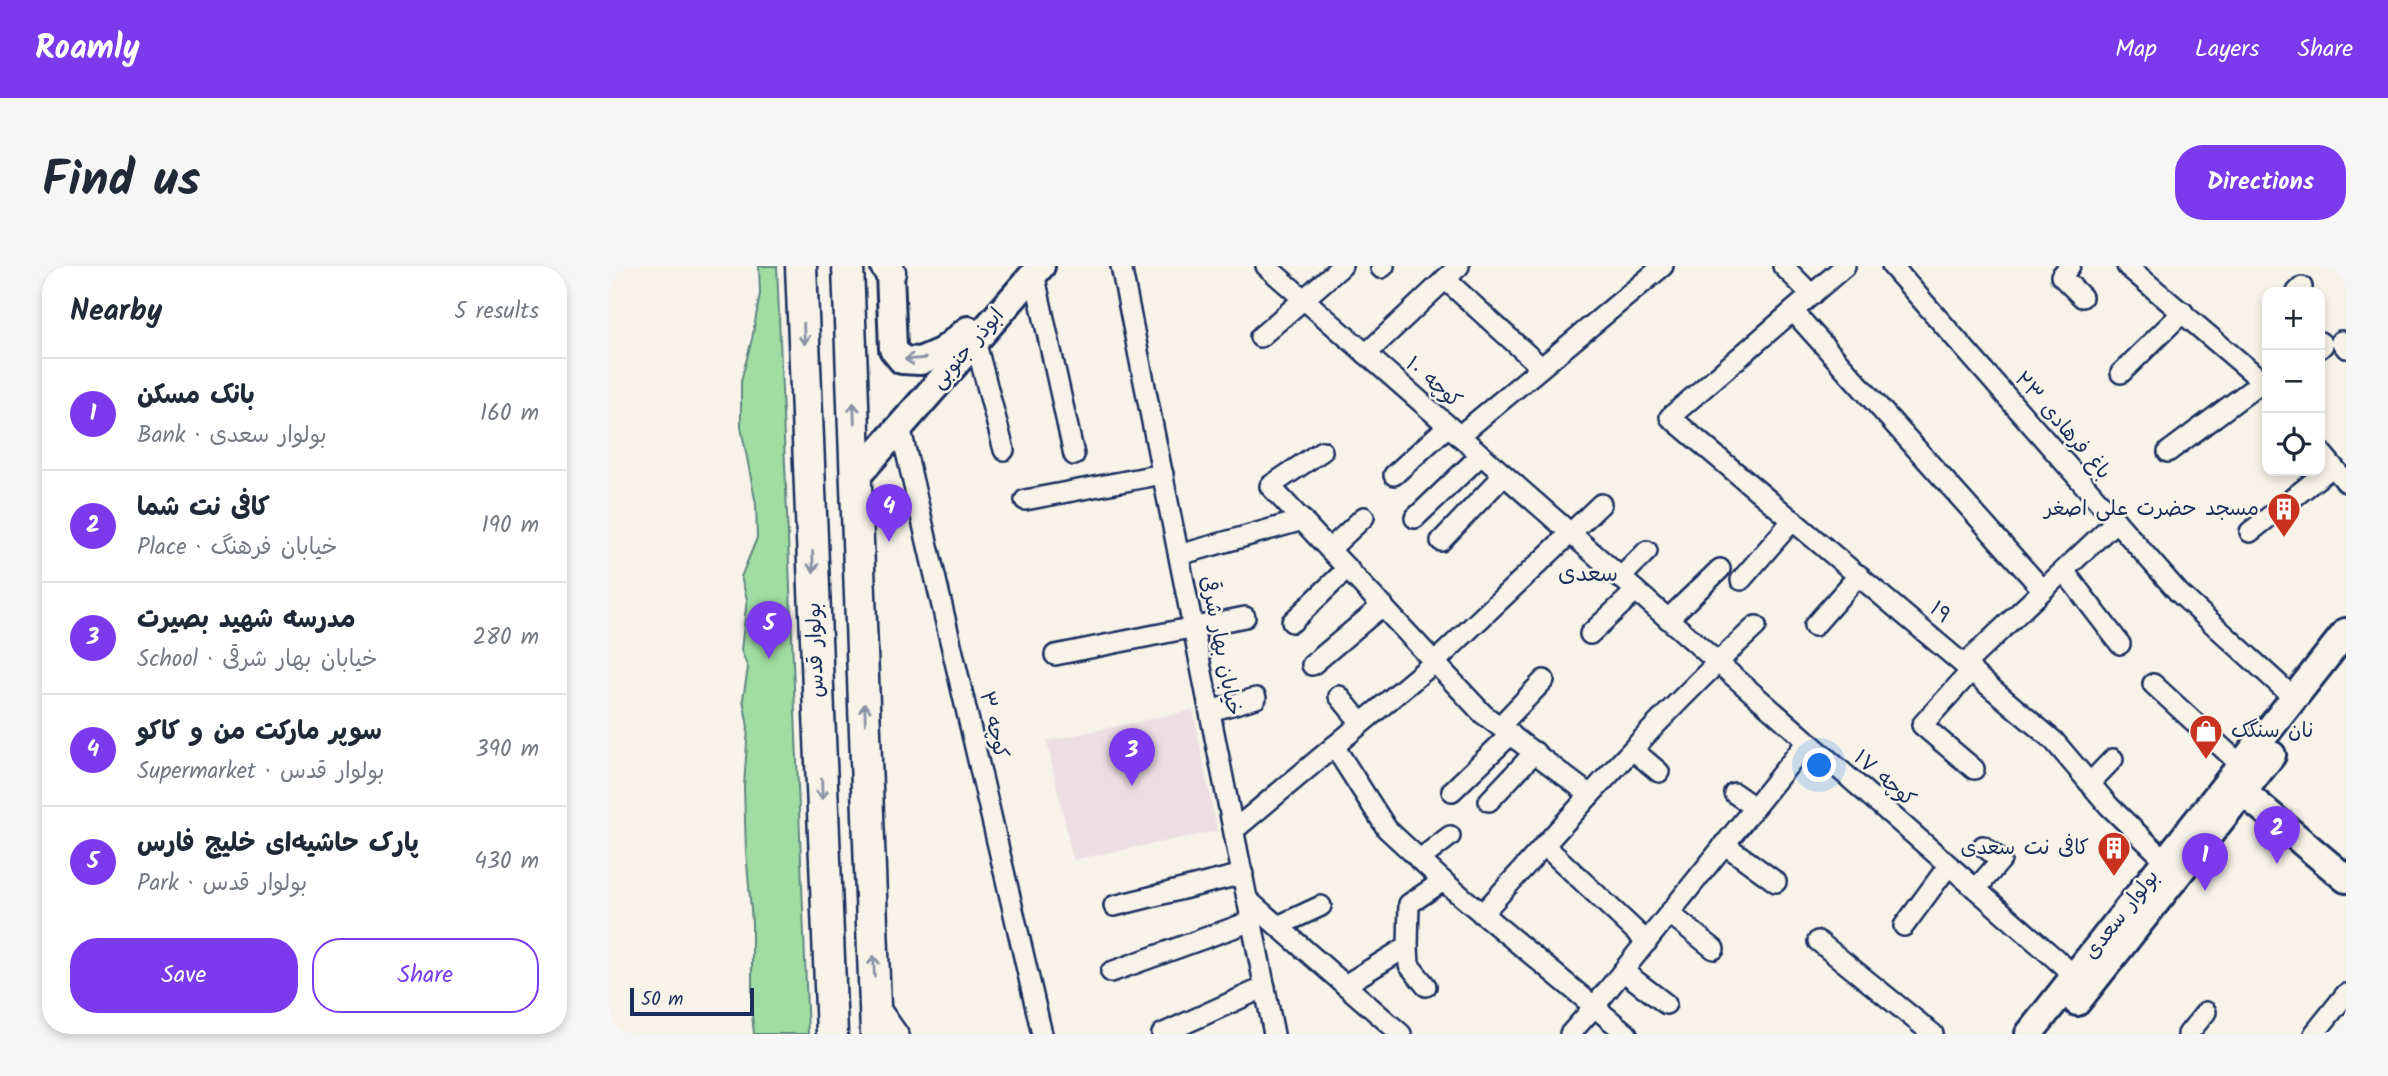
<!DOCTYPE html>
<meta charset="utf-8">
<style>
:root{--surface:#fff;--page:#f6f6f7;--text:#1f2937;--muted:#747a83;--line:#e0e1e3;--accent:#7c3aed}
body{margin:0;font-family:Kalam,"Playpen Sans Arabic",sans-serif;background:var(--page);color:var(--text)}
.controls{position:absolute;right:21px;top:21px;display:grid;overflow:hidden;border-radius:14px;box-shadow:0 4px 10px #0003}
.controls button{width:63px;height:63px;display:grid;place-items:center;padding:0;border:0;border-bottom:2px solid var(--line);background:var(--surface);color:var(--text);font:35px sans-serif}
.scale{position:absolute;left:21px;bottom:18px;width:124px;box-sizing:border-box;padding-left:7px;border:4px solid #1b2f5e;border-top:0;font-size:19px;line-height:24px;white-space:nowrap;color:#1b2f5e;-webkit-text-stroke:5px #f7f3e8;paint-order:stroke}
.you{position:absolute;left:1211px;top:500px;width:24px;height:24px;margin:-18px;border:5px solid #fff;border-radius:50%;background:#1a73e8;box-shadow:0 0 0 10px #1a73e833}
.badge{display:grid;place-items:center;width:46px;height:46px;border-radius:50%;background:var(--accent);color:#fff;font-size:23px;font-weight:700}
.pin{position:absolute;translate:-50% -58px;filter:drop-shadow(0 2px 4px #0008)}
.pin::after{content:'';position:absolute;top:37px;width:24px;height:21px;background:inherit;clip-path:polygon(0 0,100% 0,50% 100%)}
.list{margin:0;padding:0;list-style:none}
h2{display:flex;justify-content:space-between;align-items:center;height:91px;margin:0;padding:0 28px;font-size:30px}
h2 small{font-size:23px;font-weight:400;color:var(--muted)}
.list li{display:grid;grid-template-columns:46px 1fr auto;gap:21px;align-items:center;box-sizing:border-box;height:112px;padding:0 28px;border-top:2px solid var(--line)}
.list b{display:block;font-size:26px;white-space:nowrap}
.list p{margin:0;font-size:23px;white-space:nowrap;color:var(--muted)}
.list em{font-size:23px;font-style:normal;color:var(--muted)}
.actions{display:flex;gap:14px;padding:21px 28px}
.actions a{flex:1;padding:16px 0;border:2px solid var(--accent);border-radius:28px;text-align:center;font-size:24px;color:var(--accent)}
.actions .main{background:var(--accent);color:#fff}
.icon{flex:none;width:38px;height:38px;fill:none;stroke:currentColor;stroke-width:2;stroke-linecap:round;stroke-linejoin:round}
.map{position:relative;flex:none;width:1737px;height:768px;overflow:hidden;border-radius:28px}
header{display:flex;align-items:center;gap:42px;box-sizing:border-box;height:98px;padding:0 35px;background:var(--accent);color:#fff}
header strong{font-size:33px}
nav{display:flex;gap:38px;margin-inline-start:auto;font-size:24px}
.intro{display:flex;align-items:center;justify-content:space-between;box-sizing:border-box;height:168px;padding:0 42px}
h1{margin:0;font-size:49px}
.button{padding:18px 32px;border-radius:28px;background:var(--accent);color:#fff;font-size:24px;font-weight:700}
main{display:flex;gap:42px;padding:0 42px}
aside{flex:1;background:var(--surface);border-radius:28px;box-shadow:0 4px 10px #0003}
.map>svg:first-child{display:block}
.built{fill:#eddee3}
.green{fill:#a1dda3;stroke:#5e8680;stroke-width:2}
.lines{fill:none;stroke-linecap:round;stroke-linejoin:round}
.street-casing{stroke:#1b2f5e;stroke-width:24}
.secondary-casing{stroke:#1b2f5e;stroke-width:32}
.primary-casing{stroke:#1b2f5e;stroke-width:35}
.street{stroke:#f7f3e8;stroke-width:19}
.secondary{stroke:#f7f3e8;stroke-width:26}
.primary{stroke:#f7f3e8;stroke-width:30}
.oneway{stroke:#8991a3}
.labels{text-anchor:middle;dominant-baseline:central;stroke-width:5;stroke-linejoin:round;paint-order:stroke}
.street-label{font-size:21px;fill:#1b2f5e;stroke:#f7f3e8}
.poi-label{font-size:21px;fill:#1b2f5e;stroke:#f7f3e8;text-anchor:end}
.neighbourhood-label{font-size:23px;fill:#1b2f5e;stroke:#f7f3e8}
</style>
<header>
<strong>Roamly</strong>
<nav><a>Map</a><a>Layers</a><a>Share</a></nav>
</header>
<div class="intro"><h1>Find us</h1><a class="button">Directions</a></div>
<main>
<aside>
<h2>Nearby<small>5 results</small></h2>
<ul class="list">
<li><span class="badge">1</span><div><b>بانک مسکن</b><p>Bank · بولوار سعدی</p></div><em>160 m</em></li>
<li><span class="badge">2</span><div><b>کافی نت شما</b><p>Place · خیابان فرهنگ</p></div><em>190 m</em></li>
<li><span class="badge">3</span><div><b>مدرسه شهید بصیرت</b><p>School · خیابان بهار شرقی</p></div><em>280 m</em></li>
<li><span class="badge">4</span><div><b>سوپر مارکت من و کاکو</b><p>Supermarket · بولوار قدس</p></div><em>390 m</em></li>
<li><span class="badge">5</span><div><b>پارک حاشیه‌ای خلیج فارس</b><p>Park · بولوار قدس</p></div><em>430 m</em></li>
</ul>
<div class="actions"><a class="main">Save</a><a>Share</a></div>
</aside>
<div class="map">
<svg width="1737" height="768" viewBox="0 0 1737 768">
<rect width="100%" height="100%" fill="#f7f3e8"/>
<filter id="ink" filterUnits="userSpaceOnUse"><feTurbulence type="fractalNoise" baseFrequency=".0143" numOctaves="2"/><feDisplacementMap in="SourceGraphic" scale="14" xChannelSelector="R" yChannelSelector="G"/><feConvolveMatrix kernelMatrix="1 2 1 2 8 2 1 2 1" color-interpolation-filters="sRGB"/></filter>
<g filter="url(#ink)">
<path class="built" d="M 584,444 L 608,565 L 464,594 L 438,475 Z"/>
<path class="green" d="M 150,0 L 168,0 L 199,768 L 145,768 L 143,748 L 143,656 L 137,585 L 135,521 L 139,461 L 134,433 L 139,402 L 132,384 L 138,333 L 132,311 L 148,272 L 147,238 L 132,161 L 132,115 L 143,73 L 151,28 Z"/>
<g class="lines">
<defs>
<g id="street">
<path d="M 512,0 L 665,768"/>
<path d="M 657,0 L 1466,710"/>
<path d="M 1174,0 L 1203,29"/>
<path d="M 1236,0 L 1061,151 L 1445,475 L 1500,540 L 1556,594"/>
<path d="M 1283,0 L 1570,327 L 1685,432"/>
<path d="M 1461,0 L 1452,10 L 1473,31"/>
<path d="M 1518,0 L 1658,119"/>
<path d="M 772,2 L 775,0"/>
<path d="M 425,7 L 465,189"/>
<path d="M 836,13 L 932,101"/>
<path d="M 1688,26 L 1693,21"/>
<path d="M 1184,45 L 1434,324"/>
<path d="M 651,71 L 733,0"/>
<path d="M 366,74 L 395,184"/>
<path d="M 1732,75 L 1737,82"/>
<path d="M 1711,76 L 1714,79 L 1711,82"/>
<path d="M 757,88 L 850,0"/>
<path d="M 1512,107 L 1574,46"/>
<path d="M 291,160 L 433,768"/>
<path d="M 850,170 L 1054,0"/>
<path d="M 713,185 L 661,220 L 874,448 L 981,529"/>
<path d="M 1711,185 L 1737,216"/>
<path d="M 1559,186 L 1654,115"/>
<path d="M 785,209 L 839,160"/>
<path d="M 416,234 L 554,208"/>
<path d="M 806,252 L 872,189"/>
<path d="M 1641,266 L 1723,201"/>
<path d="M 832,275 L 895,209"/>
<path d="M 721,283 L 755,251"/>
<path d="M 570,289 L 694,254"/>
<path d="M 1455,305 L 1511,378"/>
<path d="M 1011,312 L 1038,285"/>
<path d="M 1132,314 L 1184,254"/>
<path d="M 1059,353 L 1111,303"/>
<path d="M 683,356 L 739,302"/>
<path d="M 1205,360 L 1250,309"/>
<path d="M 981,368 L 1027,325"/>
<path d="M 446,389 L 636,351"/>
<path d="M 1356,398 L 1507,255"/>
<path d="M 703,399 L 774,339"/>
<path d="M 1363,404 L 1313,459 L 1365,503"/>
<path d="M 1544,418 L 1632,499"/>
<path d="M 730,430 L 752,457"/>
<path d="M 601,445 L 647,432"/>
<path d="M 891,460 L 935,414"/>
<path d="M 725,480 L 778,563 L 834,615 L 1018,768"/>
<path d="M 1024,484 L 1050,506"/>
<path d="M 1481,517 L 1504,493"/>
<path d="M 843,525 L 902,468"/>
<path d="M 1125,527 L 1145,541"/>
<path d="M 880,535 L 926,486"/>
<path d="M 625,564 L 827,395 L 992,238"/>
<path d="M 1115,578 L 1167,616"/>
<path d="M 935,579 L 1038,676"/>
<path d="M 810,594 L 841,570"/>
<path d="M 1367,623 L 1392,594 L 1374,580"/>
<path d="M 639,634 L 792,768"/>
<path d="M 505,640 L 634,608"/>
<path d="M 1060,647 L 1105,683"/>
<path d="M 873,648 C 962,550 1050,450 1147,360"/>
<path d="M 669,660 L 712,640"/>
<path d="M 1295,660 L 1339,600"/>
<path d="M 1209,675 L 1324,768"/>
<path d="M 799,680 L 800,699 L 817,720"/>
<path d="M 1014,705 L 1057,738"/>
<path d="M 502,706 L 643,655"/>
<path d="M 736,719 L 799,680 L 800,638 L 834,615"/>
<path d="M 267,737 L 289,768"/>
<path d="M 553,768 L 656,721"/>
<path d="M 961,768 L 985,741 L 1198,476"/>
<path d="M 1579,768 L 1597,746"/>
<path d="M 1705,768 L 1737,728"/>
</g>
<g id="secondary">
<path d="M 281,6 L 284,83 L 293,94 L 311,95 L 334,85 L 359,64"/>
<path d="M 247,211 L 432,0"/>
<path d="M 1621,515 L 1737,613"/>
<path d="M 1468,736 L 1663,489"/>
<path d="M 1420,768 L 1737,366"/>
</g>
<g id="primary">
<path d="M 192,0 L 223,768"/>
<path d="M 239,0 L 267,768"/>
<path d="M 277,0 L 281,6"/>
</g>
</defs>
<use href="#street" class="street-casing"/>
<use href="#secondary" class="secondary-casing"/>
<use href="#primary" class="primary-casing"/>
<use href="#street" class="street"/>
<use href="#secondary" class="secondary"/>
<use href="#primary" class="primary"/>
</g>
<defs><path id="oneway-shaft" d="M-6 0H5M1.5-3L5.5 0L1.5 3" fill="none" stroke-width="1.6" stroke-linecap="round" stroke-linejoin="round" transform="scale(1.75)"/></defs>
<g class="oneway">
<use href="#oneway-shaft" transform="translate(195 68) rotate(88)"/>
<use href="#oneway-shaft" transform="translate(306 93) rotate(176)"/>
<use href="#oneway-shaft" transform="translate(245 147) rotate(-92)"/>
<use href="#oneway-shaft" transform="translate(204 296) rotate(88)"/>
<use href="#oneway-shaft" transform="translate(256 448) rotate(-92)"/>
<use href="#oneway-shaft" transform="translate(213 523) rotate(88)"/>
<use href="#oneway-shaft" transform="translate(265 700) rotate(-92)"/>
</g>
</g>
<defs>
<symbol id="building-pin" viewBox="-11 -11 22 30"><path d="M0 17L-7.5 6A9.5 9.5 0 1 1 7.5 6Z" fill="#c8321e" stroke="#f7f3e8"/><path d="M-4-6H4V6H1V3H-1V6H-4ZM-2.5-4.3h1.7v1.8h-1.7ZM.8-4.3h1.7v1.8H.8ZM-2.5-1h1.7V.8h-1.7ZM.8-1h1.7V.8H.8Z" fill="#fff"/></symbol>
<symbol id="shop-pin" viewBox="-11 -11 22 30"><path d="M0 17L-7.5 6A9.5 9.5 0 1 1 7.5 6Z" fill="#c8321e" stroke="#f7f3e8"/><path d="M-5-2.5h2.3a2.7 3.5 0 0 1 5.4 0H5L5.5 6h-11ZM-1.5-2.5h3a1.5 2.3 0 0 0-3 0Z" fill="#fff"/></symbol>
</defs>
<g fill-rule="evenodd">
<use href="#building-pin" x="1656" y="224" width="38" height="52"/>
<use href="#shop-pin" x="1578" y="446" width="38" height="52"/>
<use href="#building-pin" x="1486" y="563" width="38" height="52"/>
</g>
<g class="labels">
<g class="street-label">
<text transform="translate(359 83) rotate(-49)">ابوذر جنوبی</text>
<text transform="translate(824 117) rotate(41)">کوچه ۱۰</text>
<text transform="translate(1453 160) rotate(49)">باغ فرهادی ۲۳</text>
<text transform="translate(1331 347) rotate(40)">۱۹</text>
<text transform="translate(611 380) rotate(79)">خیابان بهار شرقی</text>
<text transform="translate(207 384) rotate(-92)">بولوار قدس</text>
<text transform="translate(384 459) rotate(77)">کوچه ۳</text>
<text transform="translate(1275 513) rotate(41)">کوچه ۱۷</text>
<text transform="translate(1513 649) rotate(-52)">بولوار سعدی</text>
</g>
<g class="poi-label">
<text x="1650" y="243">مسجد حضرت علی اصغر</text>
<text x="1622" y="465" text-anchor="start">نان سنگک</text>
<text x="1480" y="582">کافی نت سعدی</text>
</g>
<g class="neighbourhood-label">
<text x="979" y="309">سعدی</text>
</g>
</g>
</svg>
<div class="controls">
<button>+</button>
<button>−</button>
<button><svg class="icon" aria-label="locate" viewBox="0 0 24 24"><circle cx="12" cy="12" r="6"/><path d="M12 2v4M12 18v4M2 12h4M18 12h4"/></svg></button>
</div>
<div class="scale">50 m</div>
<div class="you"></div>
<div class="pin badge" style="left:1596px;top:625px">1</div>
<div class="pin badge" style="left:1668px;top:598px">2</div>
<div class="pin badge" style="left:523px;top:520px">3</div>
<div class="pin badge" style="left:280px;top:276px">4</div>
<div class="pin badge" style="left:160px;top:393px">5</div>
</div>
</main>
